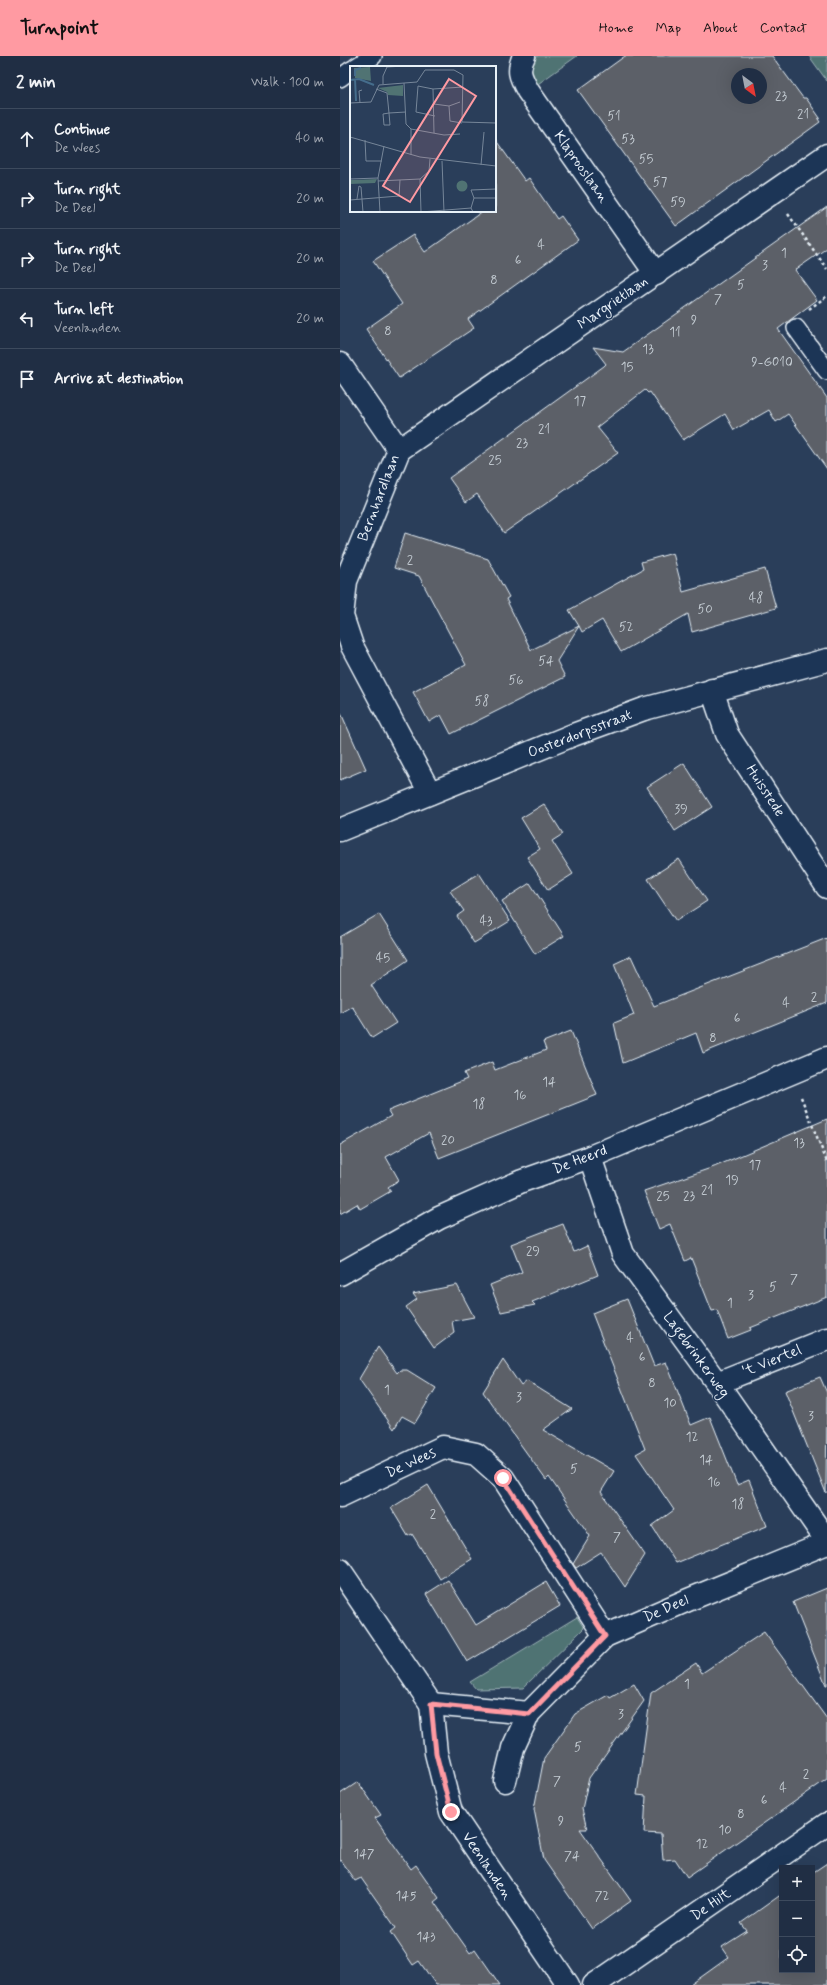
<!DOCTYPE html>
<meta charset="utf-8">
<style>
:root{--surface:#202e44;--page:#2d3a4f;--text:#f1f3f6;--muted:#a2a8b2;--line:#3d4a5d;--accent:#ff9aa2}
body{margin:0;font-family:Mynerve,sans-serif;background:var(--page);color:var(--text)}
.controls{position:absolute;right:12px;bottom:12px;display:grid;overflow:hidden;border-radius:0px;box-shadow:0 4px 16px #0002}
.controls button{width:36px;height:36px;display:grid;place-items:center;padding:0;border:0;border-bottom:1px solid var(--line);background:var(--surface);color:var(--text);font:20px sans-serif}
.compass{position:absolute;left:391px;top:12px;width:36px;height:36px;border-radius:50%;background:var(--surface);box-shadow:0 4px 16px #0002;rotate:148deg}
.stop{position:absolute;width:12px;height:12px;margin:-9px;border:3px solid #ff9aa2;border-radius:50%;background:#fff}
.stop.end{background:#ff9aa2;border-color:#fff;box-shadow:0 1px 4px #0008}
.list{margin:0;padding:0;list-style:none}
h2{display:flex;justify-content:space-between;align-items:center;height:52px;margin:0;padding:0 16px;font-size:17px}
h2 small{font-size:13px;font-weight:400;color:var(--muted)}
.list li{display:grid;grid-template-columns:26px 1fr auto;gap:12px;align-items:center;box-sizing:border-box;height:60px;padding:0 16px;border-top:1px solid var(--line)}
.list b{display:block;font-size:15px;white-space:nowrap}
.list p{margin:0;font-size:13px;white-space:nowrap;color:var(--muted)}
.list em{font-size:13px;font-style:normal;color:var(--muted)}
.icon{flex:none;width:22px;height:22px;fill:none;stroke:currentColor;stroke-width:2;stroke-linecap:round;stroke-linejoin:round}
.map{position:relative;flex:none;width:487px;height:1929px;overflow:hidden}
header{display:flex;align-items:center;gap:24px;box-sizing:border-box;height:56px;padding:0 20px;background:var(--accent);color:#111}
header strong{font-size:19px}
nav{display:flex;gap:22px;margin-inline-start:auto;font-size:14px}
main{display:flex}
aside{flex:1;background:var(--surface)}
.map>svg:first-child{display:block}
.green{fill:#507373;stroke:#9cb2b6}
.building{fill:#5c6067;stroke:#e8f1f8;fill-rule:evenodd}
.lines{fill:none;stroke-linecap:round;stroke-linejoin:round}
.lane-casing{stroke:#e8f1f8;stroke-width:20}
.street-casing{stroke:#e8f1f8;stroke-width:25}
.secondary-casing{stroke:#e8f1f8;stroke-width:25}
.path{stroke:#e8f1f8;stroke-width:2.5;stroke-dasharray:3 3;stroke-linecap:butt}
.lane{stroke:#1d3557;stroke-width:17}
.street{stroke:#1d3557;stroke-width:22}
.secondary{stroke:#1d3557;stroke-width:22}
.route{stroke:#ff9aa2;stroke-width:5}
.labels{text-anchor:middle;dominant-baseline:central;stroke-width:3;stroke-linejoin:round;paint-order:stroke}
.number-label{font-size:13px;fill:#c5cdd4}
.street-label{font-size:15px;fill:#e8f1f8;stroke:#1d3557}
.inset-river{fill:none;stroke:#456d8c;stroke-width:2}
.inset-road{fill:none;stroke:#768699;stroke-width:1}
.view{fill:#ff9aa2;fill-opacity:0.15;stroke:#ff9aa2;stroke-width:2}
.inset-edge{fill:none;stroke:#e8f1f8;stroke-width:2}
</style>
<header>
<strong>Turnpoint</strong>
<nav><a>Home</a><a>Map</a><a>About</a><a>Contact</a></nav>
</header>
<main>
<aside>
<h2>2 min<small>Walk · 100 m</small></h2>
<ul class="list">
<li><svg class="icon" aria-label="ahead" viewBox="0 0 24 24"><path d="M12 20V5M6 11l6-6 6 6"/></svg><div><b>Continue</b><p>De Wees</p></div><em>40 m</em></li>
<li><svg class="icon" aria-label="right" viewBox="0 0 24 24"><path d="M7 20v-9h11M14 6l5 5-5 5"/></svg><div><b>Turn right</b><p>De Deel</p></div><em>20 m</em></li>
<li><svg class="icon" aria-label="right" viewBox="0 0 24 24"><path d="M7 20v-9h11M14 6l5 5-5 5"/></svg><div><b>Turn right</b><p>De Deel</p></div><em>20 m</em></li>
<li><svg class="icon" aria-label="left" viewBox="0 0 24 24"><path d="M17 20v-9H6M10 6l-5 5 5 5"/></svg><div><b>Turn left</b><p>Veenlanden</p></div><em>20 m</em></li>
<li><svg class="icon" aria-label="arrive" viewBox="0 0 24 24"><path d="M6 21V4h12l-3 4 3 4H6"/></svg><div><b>Arrive at destination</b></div></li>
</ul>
</aside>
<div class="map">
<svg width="487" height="1929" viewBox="0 0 487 1929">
<rect width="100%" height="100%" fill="#2a3e5a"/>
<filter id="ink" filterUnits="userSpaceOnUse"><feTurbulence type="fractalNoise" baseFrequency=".025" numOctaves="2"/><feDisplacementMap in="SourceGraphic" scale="8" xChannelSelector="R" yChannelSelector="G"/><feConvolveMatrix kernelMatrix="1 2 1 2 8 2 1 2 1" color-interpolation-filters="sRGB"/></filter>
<g filter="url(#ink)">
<g class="green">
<path d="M 198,0 L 237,0 L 195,30 L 191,24 L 191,7 Z"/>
<path d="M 469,0 L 487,0 L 487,25 Z"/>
<path d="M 237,1561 L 244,1572 L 183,1632 L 136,1633 L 130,1626 Z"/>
</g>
<g class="building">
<path d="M 285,0 L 432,0 L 463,42 L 466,42 L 480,62 L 478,63 L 480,66 L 336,170 L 238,34 ZM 397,18 L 421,18 L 421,42 L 397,42 Z"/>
<path d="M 155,83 L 185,125 L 189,122 L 217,163 L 221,160 L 238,184 L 128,263 L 134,272 L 59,322 L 26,273 L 62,248 L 33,205 L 73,179 L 85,196 L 143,155 L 155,155 Z"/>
<path d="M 487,151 L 487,192 L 455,214 L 477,244 L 438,273 L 487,342 L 487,413 L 448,358 L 436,366 L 429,354 L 394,374 L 385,358 L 343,384 L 310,336 L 308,337 L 305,334 L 257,371 L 278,397 L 164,477 L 137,438 L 126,446 L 109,422 L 264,310 L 266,308 L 253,291 L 283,296 Z"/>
<path d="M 65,477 L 148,503 L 169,541 L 166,543 L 191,594 L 239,570 L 229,554 L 303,513 L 301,506 L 333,497 L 343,536 L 425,513 L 436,552 L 352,576 L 348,558 L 281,596 L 262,564 L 242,576 L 239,570 L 217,605 L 225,621 L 111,678 L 101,659 L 89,666 L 73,636 L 126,609 L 79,520 L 54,512 Z"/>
<path d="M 0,655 L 26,713 L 0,724 Z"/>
<path d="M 344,707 L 372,751 L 335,775 L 307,731 Z"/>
<path d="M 204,748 L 223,778 L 212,785 L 233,818 L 208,834 L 187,801 L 200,793 L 181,762 Z"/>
<path d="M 339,803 L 367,845 L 336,865 L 308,823 Z"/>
<path d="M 139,817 L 170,865 L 134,887 L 117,860 L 124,855 L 110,835 Z"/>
<path d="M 190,827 L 224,880 L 195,898 L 162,845 Z"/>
<path d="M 39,858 L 68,904 L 31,929 L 56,967 L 32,982 L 12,950 L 0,957 L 0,881 Z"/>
<path d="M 487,882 L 487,947 L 363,997 L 356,977 L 283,1007 L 274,967 L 294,959 L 274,908 L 291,900 L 314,950 Z"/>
<path d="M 231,975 L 257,1039 L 99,1102 L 89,1077 L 46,1101 L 59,1124 L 48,1131 L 51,1135 L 20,1153 L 17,1148 L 0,1158 L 0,1089 L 51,1060 L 48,1055 L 127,1023 L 124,1017 L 152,1006 L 155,1014 L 206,994 L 203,986 Z"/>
<path d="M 487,1063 L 487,1241 L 410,1272 L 411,1274 L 388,1283 L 377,1254 L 372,1255 L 351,1202 L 345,1205 L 330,1168 L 319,1173 L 304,1135 L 374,1111 Z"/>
<path d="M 223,1168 L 234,1196 L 247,1190 L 258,1219 L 192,1246 L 195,1249 L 161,1256 L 150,1229 L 182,1216 L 171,1188 Z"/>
<path d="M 117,1229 L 134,1261 L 112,1265 L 114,1277 L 94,1292 L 66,1251 L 77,1243 L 73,1238 Z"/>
<path d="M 287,1243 L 314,1310 L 326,1306 L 351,1369 L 370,1361 L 397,1429 L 409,1424 L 427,1470 L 336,1507 L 312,1470 L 334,1454 L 296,1398 L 305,1393 L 252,1257 Z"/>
<path d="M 38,1291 L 57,1317 L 60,1314 L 67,1314 L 96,1332 L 75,1367 L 62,1360 L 54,1373 L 19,1323 Z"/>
<path d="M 163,1304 L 181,1330 L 187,1325 L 232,1353 L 203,1374 L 274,1415 L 261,1436 L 305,1499 L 285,1531 L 261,1496 L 236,1512 L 233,1508 L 250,1480 L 209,1421 L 206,1424 L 143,1336 Z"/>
<path d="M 480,1321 L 487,1337 L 486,1437 L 445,1335 Z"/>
<path d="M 88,1429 L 132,1503 L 100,1523 L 72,1478 L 68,1480 L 51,1452 Z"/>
<path d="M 108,1524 L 136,1569 L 206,1526 L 220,1550 L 127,1606 L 86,1538 Z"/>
<path d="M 487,1532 L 487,1629 L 486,1629 L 453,1546 Z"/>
<path d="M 424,1576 L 487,1663 L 487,1723 L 347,1821 L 335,1803 L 323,1804 L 321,1778 L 304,1777 L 306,1740 L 297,1739 L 311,1637 L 356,1607 L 362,1617 Z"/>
<path d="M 294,1628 L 304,1645 L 249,1722 L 242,1753 L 247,1773 L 240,1773 L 291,1845 L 252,1873 L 204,1804 L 194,1753 L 204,1702 L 235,1658 L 268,1639 L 270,1642 Z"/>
<path d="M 18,1726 L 41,1759 L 35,1762 L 71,1813 L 76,1809 L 99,1842 L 94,1846 L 130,1897 L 135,1893 L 160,1929 L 96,1929 L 79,1905 L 73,1909 L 51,1876 L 56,1872 L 21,1822 L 15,1825 L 0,1804 L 0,1738 Z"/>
<path d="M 487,1807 L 487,1929 L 350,1929 L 389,1901 L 382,1891 L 407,1875 L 401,1867 L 442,1838 L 442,1914 L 472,1914 L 472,1817 Z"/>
</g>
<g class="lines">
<defs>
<g id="lane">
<path d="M 16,11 L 33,0"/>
<path d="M 0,22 L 11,14"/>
<path d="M 456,272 L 487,315"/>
</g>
<g id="street">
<path d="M 184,0 C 177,15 180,20 188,35 L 316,218"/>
<path d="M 0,308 L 59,394 L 6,525 L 2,560 L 12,590 L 90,737"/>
<path d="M 59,394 L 487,99"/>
<path d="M 372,634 L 387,678 L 487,831"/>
<path d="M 250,1101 L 283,1198 L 377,1327 L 487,1485"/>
<path d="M 0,1218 L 99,1162 L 182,1125 L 250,1101 L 487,1002"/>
<path d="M 377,1327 L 487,1283"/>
<path d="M 0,1440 L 103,1391 L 136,1398 L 163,1422 L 265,1580"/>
<path d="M 0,1514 L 91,1648 L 96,1697 L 111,1756 L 228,1929"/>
<path d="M 91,1648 L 189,1657"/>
<path d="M 165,1725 L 173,1692 L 189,1657 L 265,1580 L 348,1544 L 487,1487"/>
<path d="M 254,1929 L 487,1768"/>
</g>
<path id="secondary" d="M 0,774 L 233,679 L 304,653 L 487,604"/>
</defs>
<use href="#lane" class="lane-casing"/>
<use href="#street" class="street-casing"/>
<use href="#secondary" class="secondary-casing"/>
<g class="path">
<path d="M 448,158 L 487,213"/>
<path d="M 469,253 L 487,240"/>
<path d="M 461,1041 L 487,1106"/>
</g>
<use href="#lane" class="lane"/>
<use href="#street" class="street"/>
<use href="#secondary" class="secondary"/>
</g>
</g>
<g class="lines" filter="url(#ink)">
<path class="route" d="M 111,1756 L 96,1697 L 91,1648 L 189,1658 L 265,1580 L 163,1422"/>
</g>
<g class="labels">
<g class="number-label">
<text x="441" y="40">23</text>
<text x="463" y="58">21</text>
<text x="274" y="60">51</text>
<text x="288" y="83">53</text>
<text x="306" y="103">55</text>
<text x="320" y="126">57</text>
<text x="338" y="146">59</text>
<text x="201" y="189">4</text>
<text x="444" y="197">1</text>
<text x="178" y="204">6</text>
<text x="425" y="209">3</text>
<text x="154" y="224">8</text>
<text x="401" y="229">5</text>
<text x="378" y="243">7</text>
<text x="354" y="264">9</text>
<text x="48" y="275">8</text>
<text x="335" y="276">11</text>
<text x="308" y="293">13</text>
<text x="432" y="306">9-G010</text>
<text x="287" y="311">15</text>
<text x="240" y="345">17</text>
<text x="204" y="373">21</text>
<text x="182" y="387">23</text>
<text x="155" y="404">25</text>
<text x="70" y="504">2</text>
<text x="416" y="542">48</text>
<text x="365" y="553">50</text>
<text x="286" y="571">52</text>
<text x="206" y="605">54</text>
<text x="176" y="624">56</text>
<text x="142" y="645">58</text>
<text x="341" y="753">39</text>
<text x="146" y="865">43</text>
<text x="43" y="902">45</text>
<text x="474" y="941">2</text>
<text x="446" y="947">4</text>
<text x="397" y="962">6</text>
<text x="373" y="982">8</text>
<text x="209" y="1026">14</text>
<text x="180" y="1039">16</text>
<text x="139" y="1048">18</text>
<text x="108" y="1084">20</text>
<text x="459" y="1087">13</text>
<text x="415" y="1109">17</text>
<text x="392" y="1124">19</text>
<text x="367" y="1134">21</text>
<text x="323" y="1140">25</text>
<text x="349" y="1140">23</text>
<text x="193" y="1195">29</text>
<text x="454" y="1223">7</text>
<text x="433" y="1231">5</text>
<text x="411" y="1239">3</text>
<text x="390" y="1247">1</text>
<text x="290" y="1282">4</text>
<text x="302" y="1301">6</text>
<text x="312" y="1327">8</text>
<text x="47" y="1334">1</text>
<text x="179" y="1341">3</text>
<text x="330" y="1347">10</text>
<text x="471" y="1360">3</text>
<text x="352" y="1381">12</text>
<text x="366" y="1404">14</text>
<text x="234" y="1413">5</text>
<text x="374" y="1426">16</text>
<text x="398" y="1448">18</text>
<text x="93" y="1458">2</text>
<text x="277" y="1481">7</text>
<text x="347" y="1628">1</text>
<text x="281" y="1658">3</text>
<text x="238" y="1691">5</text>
<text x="466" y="1718">2</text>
<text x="217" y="1725">7</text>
<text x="443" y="1732">4</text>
<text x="424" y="1744">6</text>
<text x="401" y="1758">8</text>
<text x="221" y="1765">9</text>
<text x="385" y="1774">10</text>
<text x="362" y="1788">12</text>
<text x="24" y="1798">147</text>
<text x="232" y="1800">74</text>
<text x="66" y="1840">145</text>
<text x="262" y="1840">72</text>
<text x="86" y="1881">143</text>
</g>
<g class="street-label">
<text transform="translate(241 111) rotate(55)">Klaprooslaan</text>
<text transform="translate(273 247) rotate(-35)">Margrietlaan</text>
<text transform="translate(39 442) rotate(-69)">Bernhardlaan</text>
<text transform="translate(240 678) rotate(-21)">Oosterdorpsstraat</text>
<text transform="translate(425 735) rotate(57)">Huisstede</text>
<text transform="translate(240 1104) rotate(-21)">De Heerd</text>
<text transform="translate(356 1299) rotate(54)">Lagebrinkerweg</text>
<text transform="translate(432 1305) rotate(-22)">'t Viertel</text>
<text transform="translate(71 1407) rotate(-25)">De Wees</text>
<text transform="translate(326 1553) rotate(-24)">De Deel</text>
<text transform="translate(147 1810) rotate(56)">Veenlanden</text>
<text transform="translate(371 1849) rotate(-35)">De Hilt</text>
</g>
</g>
<g transform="translate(10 10)">
<rect width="146" height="146" fill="#2a3e5a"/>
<path d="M 20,1 L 21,15 L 5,12 L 4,2 ZM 53,19 L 53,30 L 38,29 L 37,26 L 28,22 ZM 27,113 L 25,117 L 0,118 L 0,114 L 3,114 ZM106.5 120a5.5 5.5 0 1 1 11 0a5.5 5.5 0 1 1-11 0Z" fill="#507373"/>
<path class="inset-river" d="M 5,10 L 5,4 L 11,2M 5,13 L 6,35M 0,14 L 9,13 L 24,19"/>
<path class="inset-road" d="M 54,17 L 56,58 L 61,63 L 61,89M 33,18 L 33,10 L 37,1 L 54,0M 26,23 L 37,27 L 39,47 L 33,48 L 34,59 L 40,59 L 39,47 L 56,46M 83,23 L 84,67M 0,37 L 21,36 L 29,19 L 67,16 L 75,4 L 104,4 L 113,9 L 112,56 L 146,57M 10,37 L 9,25 L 12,24M 84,38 L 99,40 L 110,36M 99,40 L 100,55 L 112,57M 85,50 L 66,46 L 68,20 L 83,23 L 113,21M 61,63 L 94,69 L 110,68M 0,71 L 70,91 L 146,100M 15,74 L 16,95 L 32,95M 92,95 L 94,146M 131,99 L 134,66M 0,113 L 28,112M 28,115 L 70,113M 124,132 L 146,132M 7,133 L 9,120 L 11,121 L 13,146M 0,134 L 49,130 L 50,114M 121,142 L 124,132 L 121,124 L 146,123 L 146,129M 30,146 L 28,112 L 34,80M 71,146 L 70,113 L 79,105 L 80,93M 71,146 L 121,142 L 123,146"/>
<path class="view" d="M 99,13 L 126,30 L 60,136 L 33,120 Z"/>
<rect width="146" height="146" class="inset-edge"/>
</g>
</svg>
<div class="controls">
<button>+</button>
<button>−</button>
<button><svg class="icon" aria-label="locate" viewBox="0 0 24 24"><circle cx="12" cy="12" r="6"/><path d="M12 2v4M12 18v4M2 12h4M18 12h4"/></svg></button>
</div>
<svg class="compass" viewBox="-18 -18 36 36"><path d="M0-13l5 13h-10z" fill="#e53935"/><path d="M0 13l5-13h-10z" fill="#a2a8b2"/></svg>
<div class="stop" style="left:163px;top:1422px"></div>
<div class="stop end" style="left:111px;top:1756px"></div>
</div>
</main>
